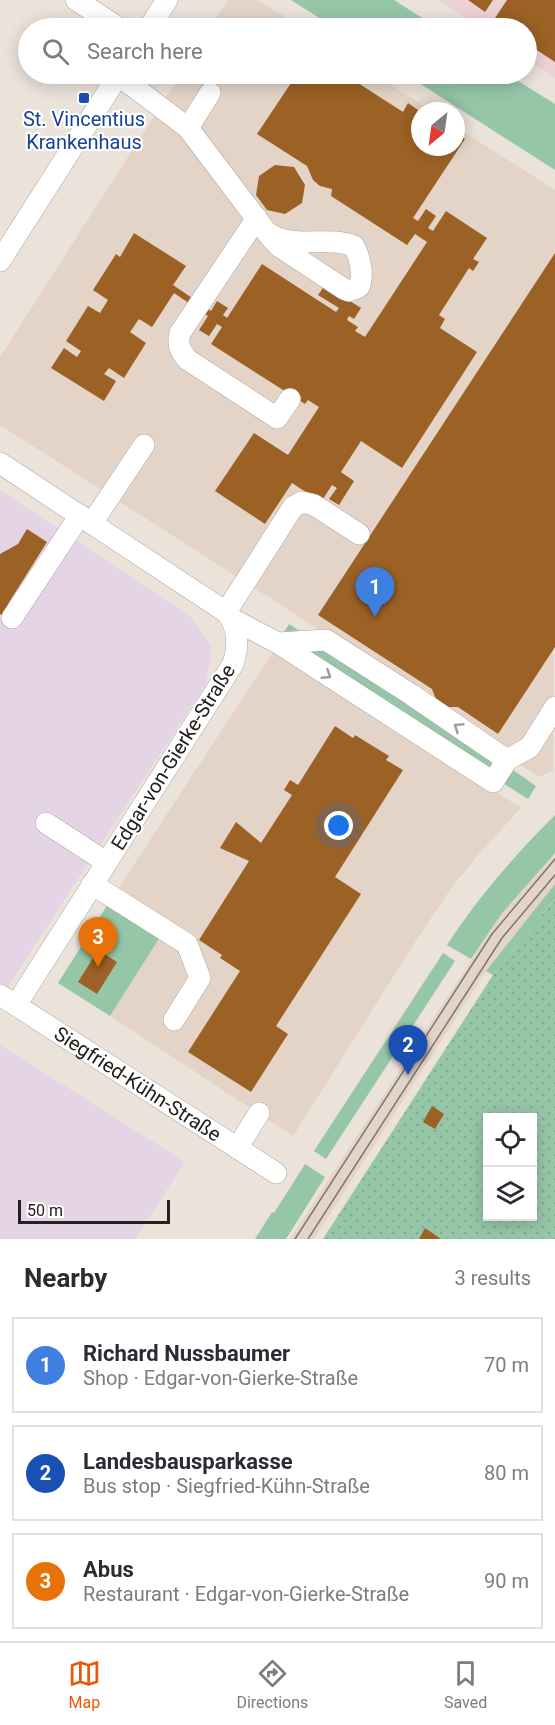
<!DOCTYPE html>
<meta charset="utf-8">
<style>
:root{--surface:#fff;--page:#f7f7f7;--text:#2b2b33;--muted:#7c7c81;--line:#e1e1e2;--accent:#ea580c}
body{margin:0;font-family:Roboto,sans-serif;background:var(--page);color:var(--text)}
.controls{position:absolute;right:18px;bottom:18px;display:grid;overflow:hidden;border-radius:0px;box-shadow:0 3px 15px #0003}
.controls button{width:54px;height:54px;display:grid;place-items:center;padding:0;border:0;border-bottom:2px solid var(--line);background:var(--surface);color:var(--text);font:30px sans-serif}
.compass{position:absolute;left:411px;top:102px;width:54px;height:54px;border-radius:50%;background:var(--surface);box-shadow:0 3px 15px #0003;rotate:209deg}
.scale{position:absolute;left:18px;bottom:15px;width:152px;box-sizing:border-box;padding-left:6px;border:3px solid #23201d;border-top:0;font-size:16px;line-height:21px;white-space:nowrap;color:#23201d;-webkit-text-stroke:4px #fff;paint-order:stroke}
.you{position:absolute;left:339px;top:826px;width:21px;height:21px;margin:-15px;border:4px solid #fff;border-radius:50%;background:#1a73e8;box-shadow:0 0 0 9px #1a73e833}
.badge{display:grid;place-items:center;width:39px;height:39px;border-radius:50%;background:var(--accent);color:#fff;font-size:20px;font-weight:700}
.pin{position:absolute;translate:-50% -50px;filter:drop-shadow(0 2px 3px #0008)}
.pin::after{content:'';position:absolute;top:32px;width:21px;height:18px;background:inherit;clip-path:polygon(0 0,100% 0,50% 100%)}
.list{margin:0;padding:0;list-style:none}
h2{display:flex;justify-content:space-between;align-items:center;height:78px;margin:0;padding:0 24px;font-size:26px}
h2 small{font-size:20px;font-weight:400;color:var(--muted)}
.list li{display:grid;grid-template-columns:39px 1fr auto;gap:18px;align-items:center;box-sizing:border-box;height:96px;margin:0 12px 12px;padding:0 12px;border:2px solid var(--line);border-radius:0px}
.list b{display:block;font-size:22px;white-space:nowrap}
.list p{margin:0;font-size:20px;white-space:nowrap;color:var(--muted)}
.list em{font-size:20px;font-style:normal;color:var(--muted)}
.icon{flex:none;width:33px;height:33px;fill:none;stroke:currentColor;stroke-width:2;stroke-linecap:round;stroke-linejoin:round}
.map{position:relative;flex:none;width:555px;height:1239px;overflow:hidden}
.search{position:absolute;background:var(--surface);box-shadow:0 3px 15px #0003;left:18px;right:18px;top:18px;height:66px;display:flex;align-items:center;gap:15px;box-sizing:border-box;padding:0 21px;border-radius:33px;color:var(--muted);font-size:22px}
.sheet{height:402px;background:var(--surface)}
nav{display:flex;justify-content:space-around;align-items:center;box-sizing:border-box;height:84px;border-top:2px solid var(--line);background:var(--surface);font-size:16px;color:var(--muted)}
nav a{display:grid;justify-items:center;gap:3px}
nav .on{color:var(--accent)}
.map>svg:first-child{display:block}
.commercial{fill:#e4d4e6}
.education{fill:#edd2d5}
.built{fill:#e3d4c7}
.grass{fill:#96c6a8}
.garden{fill:url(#garden-dots);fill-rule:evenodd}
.building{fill:#9b6125}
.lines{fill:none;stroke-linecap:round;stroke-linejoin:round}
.minor-casing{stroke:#b0a7a0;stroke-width:22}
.minor{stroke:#fff;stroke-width:21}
.tram{stroke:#7b7670;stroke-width:1.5}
.oneway{stroke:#9c9b99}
.transit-dot{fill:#1a4fb4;stroke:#fff;stroke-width:2}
.labels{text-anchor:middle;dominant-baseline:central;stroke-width:4.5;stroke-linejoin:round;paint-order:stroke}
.transit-label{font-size:20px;fill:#164399;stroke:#fff}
.street-label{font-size:20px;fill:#23201d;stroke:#fff}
</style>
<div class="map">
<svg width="555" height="1239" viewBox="0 0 555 1239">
<defs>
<pattern id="garden-dots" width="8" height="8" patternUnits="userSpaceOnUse" patternTransform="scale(1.5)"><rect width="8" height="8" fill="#96c6a8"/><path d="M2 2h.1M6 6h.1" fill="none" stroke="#81aa90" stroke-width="1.8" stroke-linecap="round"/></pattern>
</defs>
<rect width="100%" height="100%" fill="#ebe2da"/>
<g class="commercial">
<path d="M 0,490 L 191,617 L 212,648 L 206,684 L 0,998 Z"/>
<path d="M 0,1045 L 185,1162 L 135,1239 L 0,1239 Z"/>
</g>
<path class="education" d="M 438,0 L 555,0 L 555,78 L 527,59 L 526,28 L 481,28 Z"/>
<g class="built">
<path d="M 228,0 L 258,0 L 303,28 L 210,28 Z"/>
<path d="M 181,74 L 373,74 L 432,111 L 420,111 L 420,147 L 456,147 L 456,127 L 555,190 L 553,771 L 539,777 L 295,614 L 0,425 L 0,357 Z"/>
<path d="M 275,649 L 521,808 L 479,854 L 452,887 L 417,939 L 293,1136 L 110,1016 L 160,937 L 108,904 Z"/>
<path d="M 555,853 L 555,884 L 486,971 L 314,1239 L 290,1239 L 502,913 Z"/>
</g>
<g class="grass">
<path d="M 291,0 L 394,0 L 438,28 L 335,28 Z"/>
<path d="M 405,74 L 507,74 L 555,104 L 555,170 Z"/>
<path d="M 289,624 L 467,738 L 536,786 L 528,799 L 279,640 Z"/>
<path d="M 555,815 L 555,853 L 502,913 L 471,959 L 447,945 C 478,897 515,855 555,815 Z"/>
<path d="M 555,884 L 555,899 L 493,975 L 486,971 Z"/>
<path d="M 108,904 L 160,937 L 110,1016 L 58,983 Z"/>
<path d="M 443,953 L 455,961 L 326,1159 L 314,1151 Z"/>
<path d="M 305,1164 L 325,1177 L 286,1239 L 255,1239 L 272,1212 L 274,1213 Z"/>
</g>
<path class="garden" d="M 555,899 L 555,1239 L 323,1239 L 493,975 ZM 488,1118 L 532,1118 L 532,1216 L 488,1216 Z"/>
<g class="building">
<path d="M 468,0 L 493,0 L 485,12 Z"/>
<path d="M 507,0 L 555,0 L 555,62 L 526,43 L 526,28 L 505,28 L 493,21 Z"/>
<path d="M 297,74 L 344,74 L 403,112 L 408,103 L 418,110 L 416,114 L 420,117 L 420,147 L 456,147 L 456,134 L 465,139 L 413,218 L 418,221 L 426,209 L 436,216 L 428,228 L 433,231 L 446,211 L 487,238 L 473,259 L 479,262 L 473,271 L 469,268 L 439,315 L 445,319 L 440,328 L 477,352 L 402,468 L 361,441 L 341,472 L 354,481 L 339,505 L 329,499 L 337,488 L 332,485 L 321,502 L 292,483 L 265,524 L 215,491 L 254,433 L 288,455 L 319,407 L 308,400 L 305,404 L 211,344 L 222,327 L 217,324 L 209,336 L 199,330 L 208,316 L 174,293 L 152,327 L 139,319 L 130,332 L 146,343 L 124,378 L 109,368 L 104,374 L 116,381 L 104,401 L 51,368 L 64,348 L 77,357 L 81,351 L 66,341 L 88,306 L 100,313 L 108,300 L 93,290 L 116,254 L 120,257 L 134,233 L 186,266 L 173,285 L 211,311 L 217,301 L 228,308 L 223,315 L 227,318 L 262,264 L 336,312 L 339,308 L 318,295 L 325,285 L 361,308 L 354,319 L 349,316 L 347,320 L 358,327 L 355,331 L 365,337 L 427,242 L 415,234 L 407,245 L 331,196 L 332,189 L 320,186 L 313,180 L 307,166 L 257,134 Z"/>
<path d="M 275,165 L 294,167 L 305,185 L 302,203 L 285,214 L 267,210 L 256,195 L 259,176 Z"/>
<path d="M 555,253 L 555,647 L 498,734 L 458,707 L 439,707 L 432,689 L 318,615 Z"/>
<path d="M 27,529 L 47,542 L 8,604 L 14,607 L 7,618 L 0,614 L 0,554 L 18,544 Z"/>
<path d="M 335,726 L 353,738 L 355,735 L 389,756 L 386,760 L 403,770 L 335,877 L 361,894 L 276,1026 L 288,1034 L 251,1092 L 188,1052 L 240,971 L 220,958 L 222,955 L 199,940 L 249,861 L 220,848 L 236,822 L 261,843 L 292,795 L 284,790 L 290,780 L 298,785 Z"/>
<path d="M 98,950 L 117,962 L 97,994 L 78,982 Z"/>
<path d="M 432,1106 L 444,1114 L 435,1129 L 423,1122 Z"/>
<path d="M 425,1228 L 441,1239 L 419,1239 Z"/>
</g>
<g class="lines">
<defs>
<g id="minor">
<path d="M 76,0 L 119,28"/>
<path d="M 149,28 L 167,0"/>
<path d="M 118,75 L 188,128 L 271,238 L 280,247 L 344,289 L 349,291 L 359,287 C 364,275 360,257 354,246 C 327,235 292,251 267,232"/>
<path d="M 188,128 L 210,93"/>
<path d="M 257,218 L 180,333 C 177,345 180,351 188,360 L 277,418 L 290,399"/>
<path d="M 0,261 L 119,74"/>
<path d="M 0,463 L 226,612 C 239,627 239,645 233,664 L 16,1005"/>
<path d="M 92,523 L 144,445"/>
<path d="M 226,612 L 293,507 L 302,502 L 314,505 L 359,534"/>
<path d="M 12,618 L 80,515"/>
<path d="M 232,619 L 278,643 L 493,782 L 507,760 L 530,747 L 555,707"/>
<path d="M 278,643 L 326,640 L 412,695 L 507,760"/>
<path d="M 46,823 L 106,862"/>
<path d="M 92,884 L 187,944 L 200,978 L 174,1020"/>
<path id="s1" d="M 0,995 L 276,1173"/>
<path d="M 237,1148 L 259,1113"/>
</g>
</defs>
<use href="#minor" class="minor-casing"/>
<use href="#minor" class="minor"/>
<g class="tram">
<path d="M 295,1239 L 492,934 L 555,859"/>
<path d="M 308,1239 L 502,938 L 555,875"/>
</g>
</g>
<defs><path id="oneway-chevron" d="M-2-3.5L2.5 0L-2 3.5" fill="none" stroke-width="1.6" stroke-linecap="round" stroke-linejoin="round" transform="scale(1.5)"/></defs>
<g class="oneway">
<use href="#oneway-chevron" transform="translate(327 675) rotate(33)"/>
<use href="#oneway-chevron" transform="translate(458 727) rotate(-146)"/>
</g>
<rect class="transit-dot" x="78" y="92" width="12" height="12" rx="3"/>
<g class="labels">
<g class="transit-label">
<text x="84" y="119">St. Vincentius<tspan x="84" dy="23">Krankenhaus</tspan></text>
</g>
<g class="street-label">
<text transform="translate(173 757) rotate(-58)">Edgar-von-Gierke-Straße</text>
<text stroke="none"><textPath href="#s1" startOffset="164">Siegfried-Kühn-Straße</textPath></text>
</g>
</g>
</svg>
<div class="controls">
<button><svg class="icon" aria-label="locate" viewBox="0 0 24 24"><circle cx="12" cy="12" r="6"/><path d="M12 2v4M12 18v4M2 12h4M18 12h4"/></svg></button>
<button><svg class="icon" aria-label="layers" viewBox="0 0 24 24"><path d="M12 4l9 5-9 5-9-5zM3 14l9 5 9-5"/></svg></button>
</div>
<svg class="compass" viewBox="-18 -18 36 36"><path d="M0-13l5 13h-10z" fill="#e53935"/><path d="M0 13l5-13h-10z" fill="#7c7c81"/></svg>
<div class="scale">50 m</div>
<div class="you"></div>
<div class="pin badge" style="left:375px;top:617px;background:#3f7fe0">1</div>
<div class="pin badge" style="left:408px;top:1075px;background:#1a4fb4">2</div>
<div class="pin badge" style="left:98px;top:967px;background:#e8710a">3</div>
<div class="search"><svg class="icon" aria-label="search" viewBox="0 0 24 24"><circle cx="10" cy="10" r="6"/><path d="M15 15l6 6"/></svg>Search here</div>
</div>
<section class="sheet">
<h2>Nearby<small>3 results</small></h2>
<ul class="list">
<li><span class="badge" style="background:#3f7fe0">1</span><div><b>Richard Nussbaumer</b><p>Shop · Edgar-von-Gierke-Straße</p></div><em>70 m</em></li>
<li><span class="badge" style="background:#1a4fb4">2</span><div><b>Landesbausparkasse</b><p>Bus stop · Siegfried-Kühn-Straße</p></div><em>80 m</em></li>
<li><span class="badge" style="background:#e8710a">3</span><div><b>Abus</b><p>Restaurant · Edgar-von-Gierke-Straße</p></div><em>90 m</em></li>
</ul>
</section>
<nav>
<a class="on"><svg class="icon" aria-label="map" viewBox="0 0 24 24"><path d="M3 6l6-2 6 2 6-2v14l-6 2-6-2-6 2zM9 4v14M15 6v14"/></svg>Map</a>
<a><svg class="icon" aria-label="directions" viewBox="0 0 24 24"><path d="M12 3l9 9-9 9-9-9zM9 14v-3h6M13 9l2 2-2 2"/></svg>Directions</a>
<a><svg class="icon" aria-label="saved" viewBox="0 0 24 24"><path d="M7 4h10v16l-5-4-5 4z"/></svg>Saved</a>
</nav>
